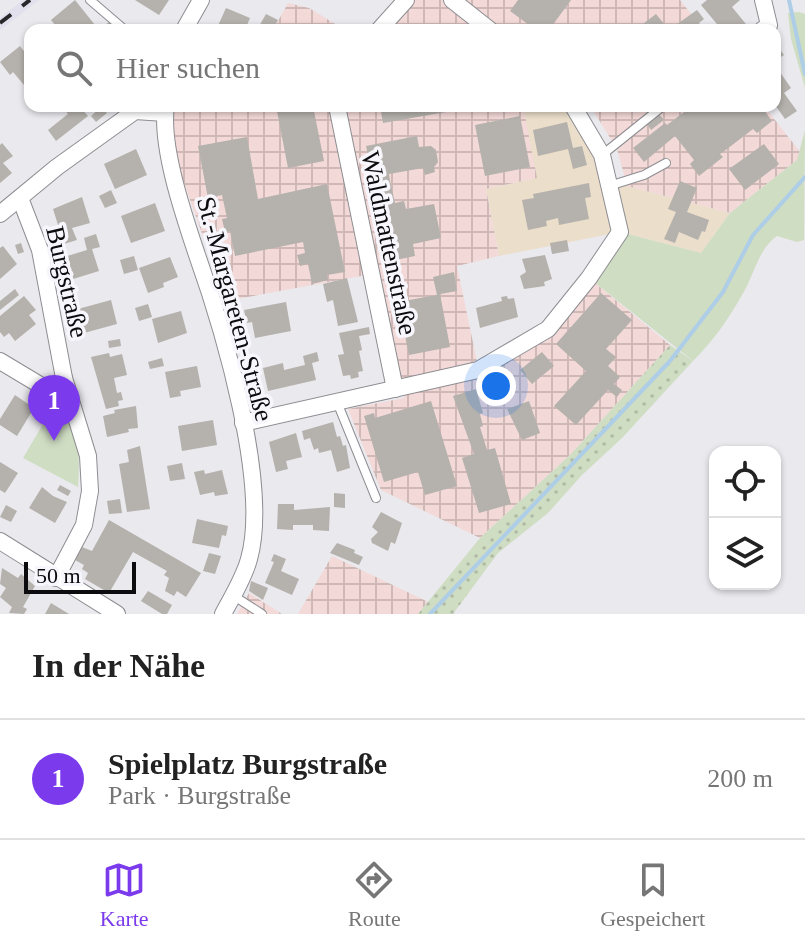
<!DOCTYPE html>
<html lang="de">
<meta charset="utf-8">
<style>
:root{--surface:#fff;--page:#f2f2f2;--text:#222;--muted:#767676;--line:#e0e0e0;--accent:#7c3aed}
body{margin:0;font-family:Georgia,serif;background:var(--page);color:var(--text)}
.controls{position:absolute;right:24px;bottom:24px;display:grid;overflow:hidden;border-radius:16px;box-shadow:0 2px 6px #0004}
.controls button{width:72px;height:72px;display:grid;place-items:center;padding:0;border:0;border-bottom:2px solid var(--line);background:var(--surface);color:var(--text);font:40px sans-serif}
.scale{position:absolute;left:24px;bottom:20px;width:112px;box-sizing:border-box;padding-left:8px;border:4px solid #0c0b0d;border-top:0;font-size:22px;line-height:28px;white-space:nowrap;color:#0c0b0d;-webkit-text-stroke:6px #f7f6fc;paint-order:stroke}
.you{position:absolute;left:496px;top:386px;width:28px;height:28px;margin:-20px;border:6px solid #fff;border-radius:50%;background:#1a73e8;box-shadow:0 0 0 12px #1a73e833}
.badge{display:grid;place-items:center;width:52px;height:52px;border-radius:50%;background:var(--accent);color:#fff;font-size:26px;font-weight:700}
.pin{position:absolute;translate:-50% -66px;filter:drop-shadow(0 2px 4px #0008)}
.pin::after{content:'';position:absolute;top:42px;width:28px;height:24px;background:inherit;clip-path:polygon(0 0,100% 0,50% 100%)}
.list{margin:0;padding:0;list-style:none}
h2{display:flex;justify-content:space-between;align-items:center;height:104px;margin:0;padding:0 32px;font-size:34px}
h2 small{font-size:26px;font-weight:400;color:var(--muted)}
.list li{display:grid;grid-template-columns:52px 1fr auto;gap:24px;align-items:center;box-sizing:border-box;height:120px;padding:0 32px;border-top:2px solid var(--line)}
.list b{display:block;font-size:30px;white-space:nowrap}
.list p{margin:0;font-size:26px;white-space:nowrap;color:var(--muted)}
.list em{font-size:26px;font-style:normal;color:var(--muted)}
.icon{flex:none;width:44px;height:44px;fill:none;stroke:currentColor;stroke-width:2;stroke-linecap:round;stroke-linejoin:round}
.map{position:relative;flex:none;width:805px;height:614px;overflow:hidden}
.search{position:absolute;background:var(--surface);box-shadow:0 2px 6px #0004;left:24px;right:24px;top:24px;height:88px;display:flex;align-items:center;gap:20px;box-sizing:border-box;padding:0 28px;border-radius:16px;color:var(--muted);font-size:30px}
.sheet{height:224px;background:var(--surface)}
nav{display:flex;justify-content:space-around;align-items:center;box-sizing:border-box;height:112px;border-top:2px solid var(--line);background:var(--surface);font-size:22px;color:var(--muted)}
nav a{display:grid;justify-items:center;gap:4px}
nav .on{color:var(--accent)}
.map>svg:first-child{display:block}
.commercial{fill:#ebdeca}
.industrial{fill:url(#industrial-grid)}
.built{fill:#e3e0ed}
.grass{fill:url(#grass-dots)}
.green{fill:#cfddc3}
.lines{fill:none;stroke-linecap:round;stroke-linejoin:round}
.stream{stroke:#aecde7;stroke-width:4}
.building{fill:#b5b1ac}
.service-casing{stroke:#8e8d92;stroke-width:10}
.minor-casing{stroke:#8e8d92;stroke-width:18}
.service{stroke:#fff;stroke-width:8}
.minor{stroke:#fff;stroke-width:16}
.rail{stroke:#282729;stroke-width:4;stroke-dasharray:14 14;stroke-linecap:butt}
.labels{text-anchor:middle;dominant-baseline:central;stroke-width:7;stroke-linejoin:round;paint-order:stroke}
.street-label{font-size:26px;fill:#0c0b0d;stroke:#f7f6fc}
</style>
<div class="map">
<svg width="805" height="614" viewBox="0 0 805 614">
<defs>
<pattern id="industrial-grid" width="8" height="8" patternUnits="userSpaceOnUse" patternTransform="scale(2)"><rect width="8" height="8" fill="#f3d9d7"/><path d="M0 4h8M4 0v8" fill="none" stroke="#cfb9b7"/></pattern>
<pattern id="grass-dots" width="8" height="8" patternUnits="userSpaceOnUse" patternTransform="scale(2)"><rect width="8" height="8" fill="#cfddc3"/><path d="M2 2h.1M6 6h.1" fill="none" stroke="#b1bca6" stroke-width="1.8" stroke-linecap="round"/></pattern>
</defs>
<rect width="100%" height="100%" fill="#eae9ee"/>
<path class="commercial" d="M 542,106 L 567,106 L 587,136 L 606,185 L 627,186 L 730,213 L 701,253 L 620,232 L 499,256 L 486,189 L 536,178 L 524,110 Z"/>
<g class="industrial">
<path d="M 406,0 L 680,0 L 704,30 L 379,30 Z"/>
<path d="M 288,3 L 309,8 L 345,30 L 273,30 Z"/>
<path d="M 166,106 L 542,106 L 524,110 L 537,178 L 486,189 L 499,256 L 457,266 L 480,376 L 511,361 L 562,324 L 589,278 L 670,345 L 570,455 L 480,538 L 381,490 L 348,409 L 404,398 L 378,273 L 226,301 L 183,180 L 169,152 Z"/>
<path d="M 596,106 L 764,106 L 801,153 L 797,160 L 730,213 L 627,186 L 617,149 L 592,109 Z"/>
<path d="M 332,556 L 420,598 L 428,602 L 418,614 L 298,614 Z"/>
<path d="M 249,593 L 282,614 L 237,614 Z"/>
</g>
<path class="built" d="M 23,0 L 39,0 L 0,30 L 0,18 Z"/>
<path class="grass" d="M 670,345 L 693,361 L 622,438 L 582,475 L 548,513 L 498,553 L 453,614 L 418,614 L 480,538 L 570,455 Z"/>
<g class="green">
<path d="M 799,12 L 805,14 L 805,88 L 791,39 L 788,13 Z"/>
<path d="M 805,130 L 804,240 L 797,242 L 777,236 C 758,249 754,276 742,295 C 728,320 713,341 693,361 L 589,278 L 620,232 L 701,253 L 730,213 L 797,160 Z"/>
<path d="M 53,407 C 81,422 80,459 78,487 L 23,458 Z"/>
</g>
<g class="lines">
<g class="stream">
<path d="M 789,0 L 805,74"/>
<path d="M 430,614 L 670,361 L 723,292 L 753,235 L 805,177"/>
</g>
</g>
<g class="building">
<path d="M 75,0 L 99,30 L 109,22 L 115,30 L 59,30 L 51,20 Z"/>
<path d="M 135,0 L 169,0 L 159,15 Z"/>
<path d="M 518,0 L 571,0 L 549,30 L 536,30 L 510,11 Z"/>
<path d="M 707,0 L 740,0 L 732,7 L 750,29 L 722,30 L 701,5 Z"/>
<path d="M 226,8 L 250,18 L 245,30 L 217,28 Z"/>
<path d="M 697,10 L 704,19 L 699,23 L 704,30 L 675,30 L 673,27 Z"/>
<path d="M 266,14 L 278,20 L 273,30 L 258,28 Z"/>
<path d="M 656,14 L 669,30 L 635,30 Z"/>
<path d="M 775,43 L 784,55 L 775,61 Z"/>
<path d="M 20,46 L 30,59 L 30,80 L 24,85 L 13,72 L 10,75 L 0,62 Z"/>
<path d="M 775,65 L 791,88 L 784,93 L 797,111 L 785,119 L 775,105 Z"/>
<path d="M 62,106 L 79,106 L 88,116 L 56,141 L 48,130 L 68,114 Z"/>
<path d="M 302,106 L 313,106 L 324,161 L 288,168 L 277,111 Z"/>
<path d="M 380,106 L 468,106 L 469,108 L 383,123 Z"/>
<path d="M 692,106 L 761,106 L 772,121 L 757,133 L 753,129 L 727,149 L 720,154 L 723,157 L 699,176 L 690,164 L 694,160 L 675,136 L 644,162 L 633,148 L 665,123 L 667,125 Z"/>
<path d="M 101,107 L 107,113 L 96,122 L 91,116 Z"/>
<path d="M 658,113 L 664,120 L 651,130 L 646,122 Z"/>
<path d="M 520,116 L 530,167 L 485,176 L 475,125 Z"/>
<path d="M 567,122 L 573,148 L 582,146 L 587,165 L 573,169 L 568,149 L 538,156 L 533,130 Z"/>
<path d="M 417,136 L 419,147 L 431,146 L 436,150 L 438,162 L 434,167 L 435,172 L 425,175 L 423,168 L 389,174 L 390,181 L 395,203 L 404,201 L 406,209 L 434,204 L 441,238 L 413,244 L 415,256 L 391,261 L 366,146 Z"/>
<path d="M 247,137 L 258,199 L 327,184 L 345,272 L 327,275 L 328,280 L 312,284 L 308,264 L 300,266 L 297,255 L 305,253 L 303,242 L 235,256 L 230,231 L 225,232 L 222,219 L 227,218 L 222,195 L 208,198 L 198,146 Z"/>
<path d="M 2,143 L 13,156 L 3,163 L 12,173 L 0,183 L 0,145 Z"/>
<path d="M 764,144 L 779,164 L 745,190 L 729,169 Z"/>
<path d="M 136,149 L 147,175 L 115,189 L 104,164 Z"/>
<path d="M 680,181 L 697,188 L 687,212 L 709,220 L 705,232 L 702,231 L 698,240 L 679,232 L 675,243 L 664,239 L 676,212 L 668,209 Z"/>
<path d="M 589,183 L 591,197 L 585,198 L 589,219 L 559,225 L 558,218 L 546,221 L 547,226 L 528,230 L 522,200 L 534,198 L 533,194 Z"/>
<path d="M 111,190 L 117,203 L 105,208 L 99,196 Z"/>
<path d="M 82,197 L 90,223 L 72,228 L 77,240 L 64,244 L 53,209 Z"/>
<path d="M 155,203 L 165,231 L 131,243 L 121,216 Z"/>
<path d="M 96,234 L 100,247 L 92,249 L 99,271 L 70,280 L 64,257 L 87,250 L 84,238 Z"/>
<path d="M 567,240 L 569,251 L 552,254 L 550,243 Z"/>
<path d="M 21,243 L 24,252 L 18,254 L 15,245 Z"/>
<path d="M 3,246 L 17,264 L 0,279 L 0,248 Z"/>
<path d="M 545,255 L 552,279 L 544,282 L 545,286 L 524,289 L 520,276 L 526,272 L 522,259 Z"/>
<path d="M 134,256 L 138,270 L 124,274 L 120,260 Z"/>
<path d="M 170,257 L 178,277 L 163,283 L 164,287 L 148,293 L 139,268 Z"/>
<path d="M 454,272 L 457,291 L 440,294 L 450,347 L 409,355 L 398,302 L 437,295 L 433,277 Z"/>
<path d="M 347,278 L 358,322 L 338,326 L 333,300 L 327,302 L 323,284 Z"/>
<path d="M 15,289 L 19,295 L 0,310 L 0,301 Z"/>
<path d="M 601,293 L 632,320 L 606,349 L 616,357 L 608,366 L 620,377 L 614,384 L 622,390 L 617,397 L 608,390 L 576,425 L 554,406 L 586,371 L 556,344 Z"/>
<path d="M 24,296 L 36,310 L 29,315 L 36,324 L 15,341 L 9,333 L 4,337 L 0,332 L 0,316 Z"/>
<path d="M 507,296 L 508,299 L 514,298 L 518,317 L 480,328 L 476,308 L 502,301 L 501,297 Z"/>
<path d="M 111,300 L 117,324 L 84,333 L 78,309 Z"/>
<path d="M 286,302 L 291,331 L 255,338 L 252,322 L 247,323 L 244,310 Z"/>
<path d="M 148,304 L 152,317 L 139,321 L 135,308 Z"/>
<path d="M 181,311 L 187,333 L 158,343 L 152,319 Z"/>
<path d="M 369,327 L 370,334 L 359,336 L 362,350 L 359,351 L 363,371 L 358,372 L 359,377 L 351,379 L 350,375 L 343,376 L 338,355 L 344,354 L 339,333 Z"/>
<path d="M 120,339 L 121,346 L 109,348 L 108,341 Z"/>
<path d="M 317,352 L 319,361 L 312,363 L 316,380 L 268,391 L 263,368 L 283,363 L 284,370 L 305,365 L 303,356 Z"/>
<path d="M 542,352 L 554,366 L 532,384 L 520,370 Z"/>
<path d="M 109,353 L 110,357 L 122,354 L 127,375 L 114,378 L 117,393 L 121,392 L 123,400 L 118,401 L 119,406 L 106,409 L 91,357 Z"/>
<path d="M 162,358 L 164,366 L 150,369 L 148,362 Z"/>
<path d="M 197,366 L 201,387 L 180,391 L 181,396 L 170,398 L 165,372 Z"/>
<path d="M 476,389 L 483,413 L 480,414 L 483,426 L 480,427 L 487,450 L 495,448 L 511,504 L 479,513 L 462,458 L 474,454 L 453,396 Z"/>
<path d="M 15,395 L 34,408 L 17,436 L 0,425 L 0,419 Z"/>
<path d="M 431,401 L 457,486 L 425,495 L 418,472 L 384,482 L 364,416 L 374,413 L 375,418 Z"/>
<path d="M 529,401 L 540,433 L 522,440 L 507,409 Z"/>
<path d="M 136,406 L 138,428 L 128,429 L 129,432 L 107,437 L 103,416 L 115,413 L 114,410 Z"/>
<path d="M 213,420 L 217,445 L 182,451 L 178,426 Z"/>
<path d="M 333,422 L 337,437 L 340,436 L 343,446 L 346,445 L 350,468 L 337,472 L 331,450 L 319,453 L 318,448 L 314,450 L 310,438 L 304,440 L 302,431 Z"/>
<path d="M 296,433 L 302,457 L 286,461 L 288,469 L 276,472 L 269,442 Z"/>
<path d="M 140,446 L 150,509 L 127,512 L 119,464 L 129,462 L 127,450 Z"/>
<path d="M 0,462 L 18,473 L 5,493 L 0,490 Z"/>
<path d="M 182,463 L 185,479 L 170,481 L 167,466 Z"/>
<path d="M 204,470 L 205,474 L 222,470 L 228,494 L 215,496 L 214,492 L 200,495 L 194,472 Z"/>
<path d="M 60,485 L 71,491 L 68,496 L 57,490 Z"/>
<path d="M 42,487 L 53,496 L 67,502 L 55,523 L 29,508 Z"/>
<path d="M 334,493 L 345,494 L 345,508 L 334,507 Z"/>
<path d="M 120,499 L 122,513 L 109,514 L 107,501 Z"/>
<path d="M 278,504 L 294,504 L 294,510 L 330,507 L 329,531 L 313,530 L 313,525 L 293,525 L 293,530 L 277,529 Z"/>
<path d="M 6,505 L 17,511 L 11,522 L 0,517 Z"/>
<path d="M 381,512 L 402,523 L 395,544 L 391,542 L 388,551 L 372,543 L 371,539 L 378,532 L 372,527 Z"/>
<path d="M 197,519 L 228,526 L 226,536 L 222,535 L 219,548 L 192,543 Z"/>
<path d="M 109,520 L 201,573 L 186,597 L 177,591 L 174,596 L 165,591 L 169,578 L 164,575 L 167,571 L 133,552 L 109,593 L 85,579 L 88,573 L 82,569 L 84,565 L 75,560 L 82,547 L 92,551 Z"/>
<path d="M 337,543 L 355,550 L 354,553 L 363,557 L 359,565 L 330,553 Z"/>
<path d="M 209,553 L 221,556 L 215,574 L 203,571 Z"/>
<path d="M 274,554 L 286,559 L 281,571 L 299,579 L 292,595 L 265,583 L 274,562 L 271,561 Z"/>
<path d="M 2,568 L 18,578 L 21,574 L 35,586 L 23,607 L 27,609 L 24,614 L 9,613 L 12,607 L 0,597 L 6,588 L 0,584 Z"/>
<path d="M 251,581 L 268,588 L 263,600 L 249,591 Z"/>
<path d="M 148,591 L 172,605 L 167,614 L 162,614 L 141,601 Z"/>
<path d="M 51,603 L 69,614 L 45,614 Z"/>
</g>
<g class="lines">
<defs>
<g id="service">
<path d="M 90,0 L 125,30"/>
<path d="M 602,155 L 663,106"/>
<path d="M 609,186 L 644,175 L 666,163"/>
<path d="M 337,402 L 376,498"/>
<path d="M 234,596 L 262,614"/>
</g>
<g id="minor">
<path d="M 452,0 L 490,30"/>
<path d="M 184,30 L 201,0"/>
<path d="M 379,30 L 406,0"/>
<path d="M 762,30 L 769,25 L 763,0"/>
<path d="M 166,106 C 160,146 184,216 197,255 C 223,328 270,485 249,559 C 244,578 232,597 223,614"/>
<path d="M 337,106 L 395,389"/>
<path d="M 20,198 L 40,250 L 64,378 L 88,456 L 90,491 L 84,525 L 56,578"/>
<path d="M 0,214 L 57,167 L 135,111 L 165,113"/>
<path d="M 0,361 L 45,388 L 56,387 L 64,378"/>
<path d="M 243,423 L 478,370 L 548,329 L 589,278 L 620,232 L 602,155 L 573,106"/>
<path d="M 0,541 L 117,614"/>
</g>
</defs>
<use href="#service" class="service-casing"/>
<use href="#minor" class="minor-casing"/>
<use href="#service" class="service"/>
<use href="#minor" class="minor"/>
<path class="rail" d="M 0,23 L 30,0"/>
</g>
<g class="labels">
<g class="street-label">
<text transform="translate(389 243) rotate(78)">Waldmattenstraße</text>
<text transform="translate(67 282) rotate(77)">Burgstraße</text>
<text transform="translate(235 309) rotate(75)">St.-Margareten-Straße</text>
</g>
</g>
</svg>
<div class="controls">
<button><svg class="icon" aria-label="locate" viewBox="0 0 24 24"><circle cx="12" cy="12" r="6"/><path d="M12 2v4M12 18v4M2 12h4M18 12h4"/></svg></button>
<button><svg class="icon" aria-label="layers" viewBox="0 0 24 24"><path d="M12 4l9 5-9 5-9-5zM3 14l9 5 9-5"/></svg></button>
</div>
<div class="scale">50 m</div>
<div class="you"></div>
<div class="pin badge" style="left:54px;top:441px">1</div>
<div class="search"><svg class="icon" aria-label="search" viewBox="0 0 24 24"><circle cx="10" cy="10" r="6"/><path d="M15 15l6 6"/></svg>Hier suchen</div>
</div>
<section class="sheet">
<h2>In der Nähe<small></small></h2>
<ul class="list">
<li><span class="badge">1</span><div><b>Spielplatz Burgstraße</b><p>Park · Burgstraße</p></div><em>200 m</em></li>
</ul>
</section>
<nav>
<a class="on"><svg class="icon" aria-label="map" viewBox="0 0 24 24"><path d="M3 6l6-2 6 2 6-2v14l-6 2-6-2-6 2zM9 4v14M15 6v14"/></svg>Karte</a>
<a><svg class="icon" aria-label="directions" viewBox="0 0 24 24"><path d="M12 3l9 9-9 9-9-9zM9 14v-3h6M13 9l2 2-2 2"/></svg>Route</a>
<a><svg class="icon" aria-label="saved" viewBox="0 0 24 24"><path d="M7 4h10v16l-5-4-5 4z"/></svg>Gespeichert</a>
</nav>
